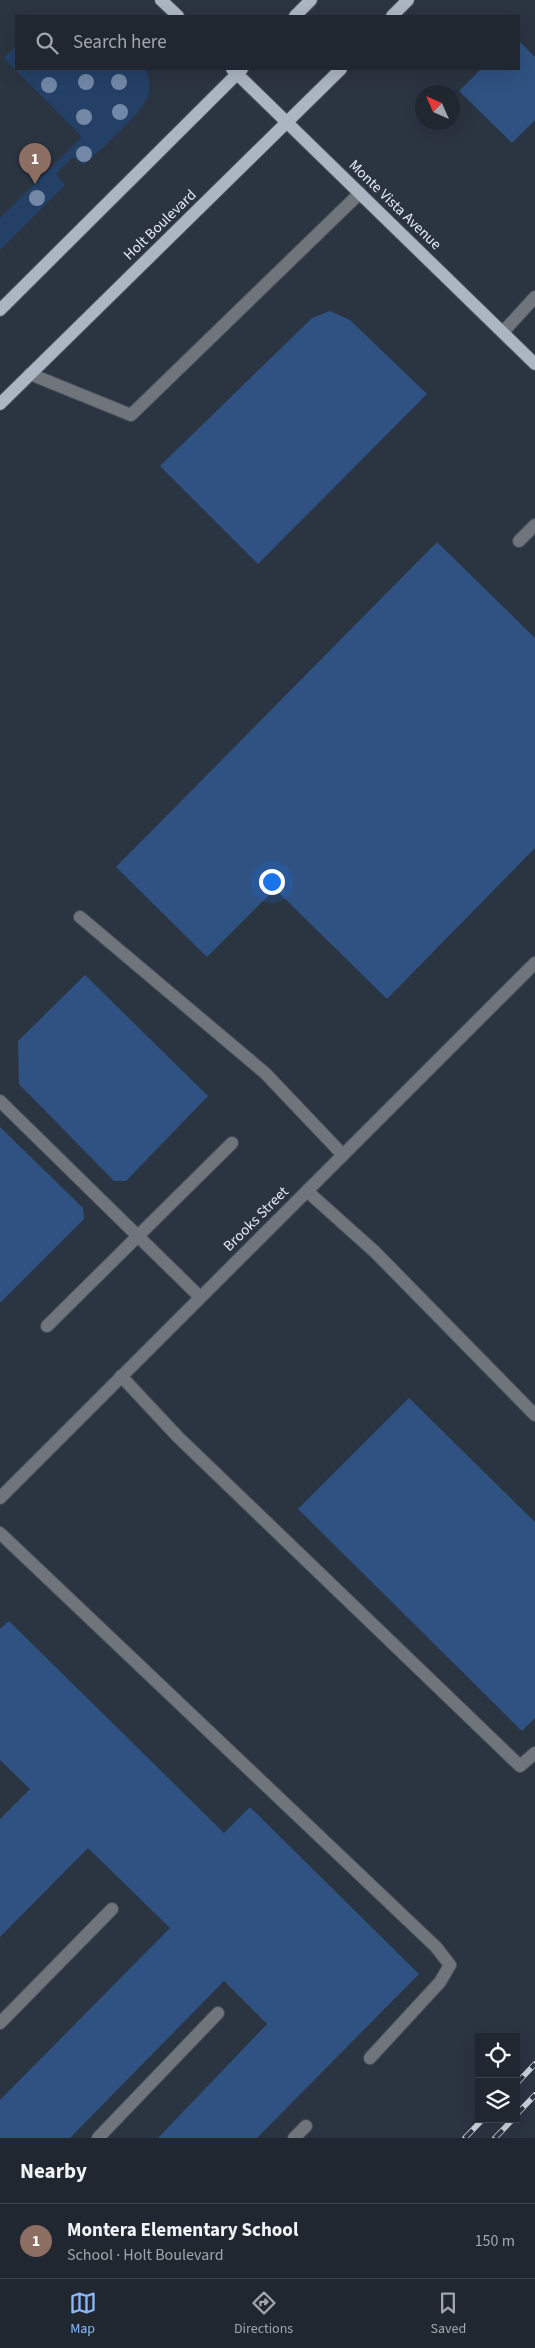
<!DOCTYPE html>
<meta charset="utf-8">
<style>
:root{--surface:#202731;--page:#282f39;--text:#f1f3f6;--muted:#a2a5ab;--line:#3d444d;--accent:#8bb9fc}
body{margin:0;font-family:"Source Sans 3",sans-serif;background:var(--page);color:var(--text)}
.controls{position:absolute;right:15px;bottom:15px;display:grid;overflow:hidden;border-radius:0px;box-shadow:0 5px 20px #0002}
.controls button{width:45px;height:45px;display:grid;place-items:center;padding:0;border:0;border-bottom:1px solid var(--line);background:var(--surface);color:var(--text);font:25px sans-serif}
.compass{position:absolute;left:415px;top:85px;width:45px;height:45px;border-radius:50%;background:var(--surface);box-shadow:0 5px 20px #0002;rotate:315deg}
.you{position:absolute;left:271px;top:881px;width:18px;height:18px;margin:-12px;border:4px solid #fff;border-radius:50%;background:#1a73e8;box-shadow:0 0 0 8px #1a73e833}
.badge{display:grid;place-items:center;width:32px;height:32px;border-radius:50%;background:var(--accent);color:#fff;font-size:16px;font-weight:700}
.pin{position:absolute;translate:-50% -41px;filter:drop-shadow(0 1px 2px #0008)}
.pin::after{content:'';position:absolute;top:26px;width:18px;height:15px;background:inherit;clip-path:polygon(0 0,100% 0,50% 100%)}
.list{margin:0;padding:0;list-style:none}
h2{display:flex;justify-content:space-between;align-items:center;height:65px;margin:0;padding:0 20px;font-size:21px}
h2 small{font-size:16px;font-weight:400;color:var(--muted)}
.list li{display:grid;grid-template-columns:32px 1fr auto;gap:15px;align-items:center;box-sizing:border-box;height:75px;padding:0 20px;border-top:1px solid var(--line)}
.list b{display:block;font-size:19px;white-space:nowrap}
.list p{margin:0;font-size:16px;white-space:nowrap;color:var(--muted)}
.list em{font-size:16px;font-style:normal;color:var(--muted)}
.icon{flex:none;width:28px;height:28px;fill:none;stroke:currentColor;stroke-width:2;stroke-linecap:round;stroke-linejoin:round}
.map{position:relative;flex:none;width:535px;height:2138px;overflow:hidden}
.search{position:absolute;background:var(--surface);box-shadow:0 5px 20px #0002;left:15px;right:15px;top:15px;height:55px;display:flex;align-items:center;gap:12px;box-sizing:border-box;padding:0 18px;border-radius:0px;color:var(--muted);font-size:19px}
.sheet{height:140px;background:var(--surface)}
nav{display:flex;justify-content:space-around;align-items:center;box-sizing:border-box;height:70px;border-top:1px solid var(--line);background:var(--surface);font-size:14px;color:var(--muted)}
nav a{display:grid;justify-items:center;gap:2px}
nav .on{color:var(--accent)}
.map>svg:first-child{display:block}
.green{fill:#244067}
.building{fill:#2f5282}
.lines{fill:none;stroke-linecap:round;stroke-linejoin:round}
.minor-casing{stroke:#49515d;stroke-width:14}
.major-casing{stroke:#49515d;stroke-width:14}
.minor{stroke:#70757c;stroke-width:12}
.major{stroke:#acb6c3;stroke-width:12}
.rail-casing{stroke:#cbd1da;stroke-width:5.5}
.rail{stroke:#2b3441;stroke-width:4;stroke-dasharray:11;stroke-linecap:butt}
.tree{fill:#7288a6}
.labels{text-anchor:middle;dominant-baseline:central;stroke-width:4.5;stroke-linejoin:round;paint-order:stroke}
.street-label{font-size:15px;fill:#e5ebf3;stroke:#2b3441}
</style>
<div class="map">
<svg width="535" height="2138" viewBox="0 0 535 2138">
<rect width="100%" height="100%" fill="#2b3441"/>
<path class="green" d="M 16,46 L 16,69 L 145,69 C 149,77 151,86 148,96 C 141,115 100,149 84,165 L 73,157 L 56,174 L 65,185 L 0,250 L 0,218 L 82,137 L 4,58 Z"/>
<g class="building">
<path d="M 519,41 L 535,57 L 535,120 L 512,143 L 459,91 L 481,69 L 519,69 Z"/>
<path d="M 330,311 L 350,320 L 427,394 L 258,564 L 160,466 L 312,318 Z"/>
<path d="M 437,542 L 535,638 L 535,848 L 387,999 L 275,889 L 207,957 L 116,867 Z"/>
<path d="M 85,975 L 208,1096 L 126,1181 L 114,1181 L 19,1084 L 18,1041 Z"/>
<path d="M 0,1127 L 83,1208 L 84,1219 L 0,1303 Z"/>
<path d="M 409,1398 L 535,1522 L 535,1718 L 522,1731 L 298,1509 Z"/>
<path d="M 9,1621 L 224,1833 L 250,1807 L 419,1974 L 257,2138 L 158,2138 L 267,2024 L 224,1981 L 70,2138 L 0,2138 L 0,2100 L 170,1928 L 88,1848 L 0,1937 L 0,1819 L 30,1789 L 0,1760 L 0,1629 Z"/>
</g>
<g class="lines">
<defs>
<g id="minor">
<path d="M 503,332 L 535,297"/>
<path d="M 30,374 L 131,415 L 360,193"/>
<path d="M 519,541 L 535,525"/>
<path d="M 80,917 L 265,1073 L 343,1155"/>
<path d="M 0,1101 L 200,1297"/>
<path d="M 307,1191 L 375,1252 L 535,1415"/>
<path d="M 47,1326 L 232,1143"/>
<path d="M 121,1376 L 178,1437 L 520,1766 L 535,1753"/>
<path d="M 0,1498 L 535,963"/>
<path d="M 0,1533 L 436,1947 L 450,1965 L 440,1982 L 370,2058"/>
<path d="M 0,2023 L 112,1909"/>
<path d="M 98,2138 L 218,2013"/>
<path d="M 294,2138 L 306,2126"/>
</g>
<g id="major">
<path d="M 161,0 L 178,16"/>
<path d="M 295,16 L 311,0"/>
<path d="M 392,16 L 408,0"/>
<path d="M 232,69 L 535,364"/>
<path d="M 0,310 L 242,69"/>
<path d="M 0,404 L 341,69"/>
</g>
</defs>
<use href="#minor" class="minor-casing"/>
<use href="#major" class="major-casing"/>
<use href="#minor" class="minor"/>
<use href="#major" class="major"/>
<defs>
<g id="rail">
<path d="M 516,2084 L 535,2064"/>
<path d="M 516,2115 L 535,2095"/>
<path d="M 465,2138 L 483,2119"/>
<path d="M 495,2138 L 513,2119"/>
</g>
</defs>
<use href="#rail" class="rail-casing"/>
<use href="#rail" class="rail"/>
</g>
<g class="tree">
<circle cx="86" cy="82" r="8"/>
<circle cx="119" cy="82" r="8"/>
<circle cx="49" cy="85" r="8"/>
<circle cx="120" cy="112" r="8"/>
<circle cx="84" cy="117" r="8"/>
<circle cx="84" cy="154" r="8"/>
<circle cx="37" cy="198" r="8"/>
</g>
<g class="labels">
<g class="street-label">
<text transform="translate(395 205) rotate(44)">Monte Vista Avenue</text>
<text transform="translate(160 225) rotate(-44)">Holt Boulevard</text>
<text transform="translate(256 1219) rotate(-45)">Brooks Street</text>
</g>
</g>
</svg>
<div class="controls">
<button><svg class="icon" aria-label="locate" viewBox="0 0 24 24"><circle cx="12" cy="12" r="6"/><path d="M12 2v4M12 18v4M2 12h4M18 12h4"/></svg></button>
<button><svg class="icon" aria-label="layers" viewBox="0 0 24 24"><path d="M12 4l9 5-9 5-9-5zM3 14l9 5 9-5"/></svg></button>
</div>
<svg class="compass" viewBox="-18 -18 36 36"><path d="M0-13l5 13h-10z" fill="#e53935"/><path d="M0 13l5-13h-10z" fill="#a2a5ab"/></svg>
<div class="you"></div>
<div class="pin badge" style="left:35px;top:184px;background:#8d6e63">1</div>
<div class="search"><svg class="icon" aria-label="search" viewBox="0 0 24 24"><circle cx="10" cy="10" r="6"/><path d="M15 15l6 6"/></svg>Search here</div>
</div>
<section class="sheet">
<h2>Nearby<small></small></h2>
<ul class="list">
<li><span class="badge" style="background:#8d6e63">1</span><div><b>Montera Elementary School</b><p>School · Holt Boulevard</p></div><em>150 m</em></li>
</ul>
</section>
<nav>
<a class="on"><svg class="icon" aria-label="map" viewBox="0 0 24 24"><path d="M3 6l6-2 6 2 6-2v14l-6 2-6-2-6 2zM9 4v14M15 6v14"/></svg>Map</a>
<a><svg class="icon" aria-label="directions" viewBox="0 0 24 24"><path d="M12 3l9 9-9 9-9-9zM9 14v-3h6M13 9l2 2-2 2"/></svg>Directions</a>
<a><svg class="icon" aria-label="saved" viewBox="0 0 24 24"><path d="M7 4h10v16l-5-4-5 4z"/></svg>Saved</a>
</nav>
